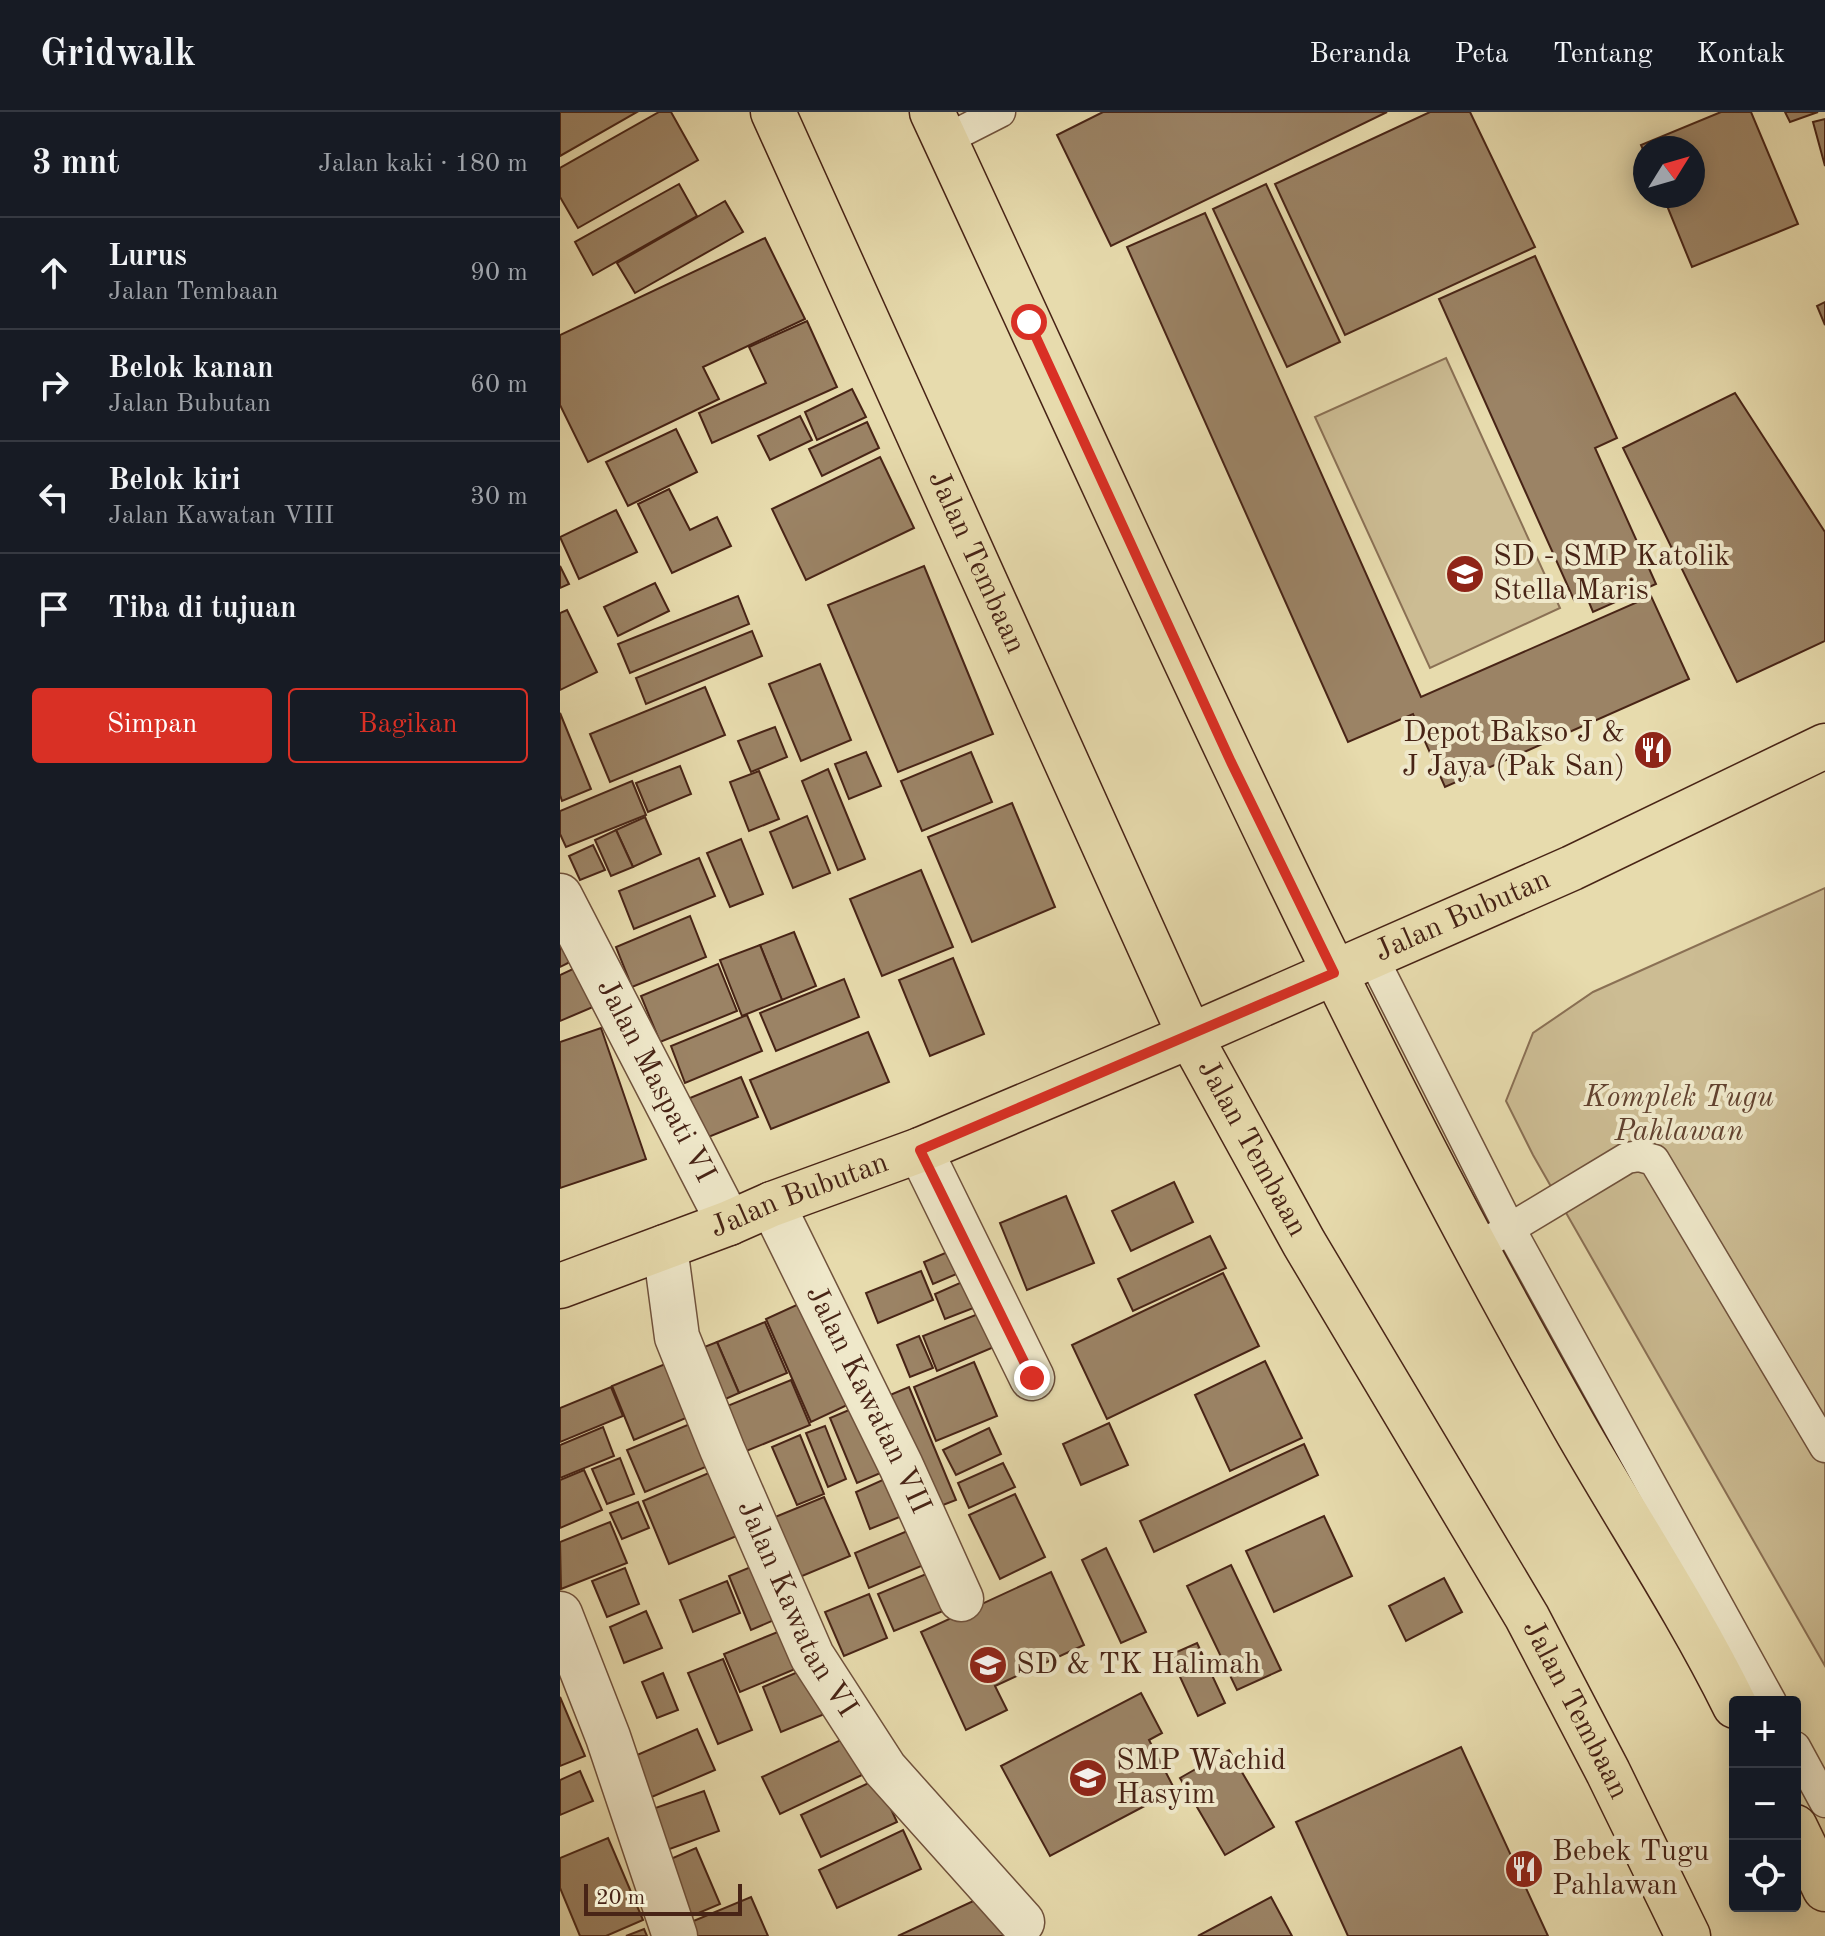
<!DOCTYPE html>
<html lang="id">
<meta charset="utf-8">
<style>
:root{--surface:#171b24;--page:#242831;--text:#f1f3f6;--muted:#9ea1a6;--line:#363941;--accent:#d93025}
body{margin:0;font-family:"Old Standard TT",serif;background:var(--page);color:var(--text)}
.controls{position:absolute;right:24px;bottom:24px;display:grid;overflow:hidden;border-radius:8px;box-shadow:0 4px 20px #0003}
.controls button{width:72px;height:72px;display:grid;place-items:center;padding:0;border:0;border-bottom:2px solid var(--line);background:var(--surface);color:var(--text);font:40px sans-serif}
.compass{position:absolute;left:1073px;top:24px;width:72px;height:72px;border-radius:50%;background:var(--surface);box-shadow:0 4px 20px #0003;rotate:53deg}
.scale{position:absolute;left:24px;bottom:20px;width:158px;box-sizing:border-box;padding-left:8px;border:4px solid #482416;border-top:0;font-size:22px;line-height:28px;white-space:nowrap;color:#482416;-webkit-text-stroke:6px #efe8ca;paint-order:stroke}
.stop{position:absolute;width:24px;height:24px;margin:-18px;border:6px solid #d93025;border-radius:50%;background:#fff}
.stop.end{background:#d93025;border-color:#fff;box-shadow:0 2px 8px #0008}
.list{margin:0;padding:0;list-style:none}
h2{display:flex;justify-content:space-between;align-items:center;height:104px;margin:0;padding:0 32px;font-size:34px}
h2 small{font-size:26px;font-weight:400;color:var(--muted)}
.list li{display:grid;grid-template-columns:52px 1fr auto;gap:24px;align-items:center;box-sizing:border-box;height:112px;padding:0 32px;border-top:2px solid var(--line)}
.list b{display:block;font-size:30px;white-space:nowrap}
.list p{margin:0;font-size:26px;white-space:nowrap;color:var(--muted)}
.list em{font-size:26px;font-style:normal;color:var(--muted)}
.actions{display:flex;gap:16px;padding:24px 32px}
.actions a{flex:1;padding:18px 0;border:2px solid var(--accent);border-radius:8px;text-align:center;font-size:28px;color:var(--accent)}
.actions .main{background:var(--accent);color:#fff}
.icon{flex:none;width:44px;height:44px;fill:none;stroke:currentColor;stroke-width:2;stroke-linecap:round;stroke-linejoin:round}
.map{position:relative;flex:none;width:1265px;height:1824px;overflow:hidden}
header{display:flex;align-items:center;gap:48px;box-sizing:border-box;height:112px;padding:0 40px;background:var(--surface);border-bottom:2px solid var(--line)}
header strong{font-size:38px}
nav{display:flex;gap:44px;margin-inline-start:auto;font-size:28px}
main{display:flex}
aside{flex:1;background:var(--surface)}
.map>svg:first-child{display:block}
.green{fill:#ccbc93;stroke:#8a7054;stroke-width:2}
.building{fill:#9b8365;stroke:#482416;stroke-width:2}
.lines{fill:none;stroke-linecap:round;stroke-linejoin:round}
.service-casing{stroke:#70523c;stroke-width:33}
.minor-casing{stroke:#70523c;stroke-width:47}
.primary-casing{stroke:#482416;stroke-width:47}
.service{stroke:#efe8ca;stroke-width:30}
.minor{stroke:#efe8ca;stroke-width:44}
.primary{stroke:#e7dbad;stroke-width:44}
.route{stroke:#d93025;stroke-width:10}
.labels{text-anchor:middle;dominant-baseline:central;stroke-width:8;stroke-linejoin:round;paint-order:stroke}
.poi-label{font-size:30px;fill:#482416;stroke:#efe8ca;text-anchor:start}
.street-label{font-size:30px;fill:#482416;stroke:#efe8ca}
.park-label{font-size:30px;font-style:italic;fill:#62422f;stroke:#efe8ca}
</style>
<header>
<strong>Gridwalk</strong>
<nav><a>Beranda</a><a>Peta</a><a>Tentang</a><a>Kontak</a></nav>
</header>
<main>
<aside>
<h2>3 mnt<small>Jalan kaki · 180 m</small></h2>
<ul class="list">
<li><svg class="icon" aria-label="ahead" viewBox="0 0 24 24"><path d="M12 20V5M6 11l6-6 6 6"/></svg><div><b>Lurus</b><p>Jalan Tembaan</p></div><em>90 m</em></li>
<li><svg class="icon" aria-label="right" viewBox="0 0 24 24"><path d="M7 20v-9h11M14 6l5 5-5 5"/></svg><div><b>Belok kanan</b><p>Jalan Bubutan</p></div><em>60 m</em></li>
<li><svg class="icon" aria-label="left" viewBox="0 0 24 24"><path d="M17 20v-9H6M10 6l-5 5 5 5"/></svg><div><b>Belok kiri</b><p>Jalan Kawatan VIII</p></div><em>30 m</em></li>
<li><svg class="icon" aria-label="arrive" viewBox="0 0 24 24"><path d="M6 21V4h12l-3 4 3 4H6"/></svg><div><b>Tiba di tujuan</b></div></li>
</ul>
<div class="actions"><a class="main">Simpan</a><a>Bagikan</a></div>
</aside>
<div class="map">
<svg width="1265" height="1824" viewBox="0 0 1265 1824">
<rect width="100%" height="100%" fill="#e7dbad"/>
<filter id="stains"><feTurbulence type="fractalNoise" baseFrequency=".0025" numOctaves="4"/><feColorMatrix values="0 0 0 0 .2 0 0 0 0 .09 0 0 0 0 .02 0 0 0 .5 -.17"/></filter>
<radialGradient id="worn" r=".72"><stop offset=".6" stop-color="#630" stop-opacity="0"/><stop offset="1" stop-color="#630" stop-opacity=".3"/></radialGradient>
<g class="green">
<path d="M 886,246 L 1000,496 L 870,556 L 755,305 Z"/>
<path d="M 1265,776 L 1265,1554 L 973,1043 L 946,989 L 973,921 L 1033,880 Z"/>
</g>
<g class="building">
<path d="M 0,0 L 77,0 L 0,44 Z"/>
<path d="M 99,0 L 111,0 L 138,48 L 18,116 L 0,85 L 0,56 Z"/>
<path d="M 543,0 L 827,0 L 551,134 L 497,23 Z"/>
<path d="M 870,0 L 910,0 L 975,135 L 785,223 L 715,72 Z"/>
<path d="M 1161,0 L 1191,0 L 1238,112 L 1132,155 L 1103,84 L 1133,84 L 1133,36 L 1085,36 L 1085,42 L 1081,33 Z"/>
<path d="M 1225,0 L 1258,0 L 1230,10 Z"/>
<path d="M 1265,7 L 1265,54 L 1253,10 Z"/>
<path d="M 119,72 L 137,104 L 33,163 L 15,130 Z"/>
<path d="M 706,72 L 780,230 L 727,255 L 653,97 Z"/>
<path d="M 165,89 L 183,120 L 75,181 L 57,151 Z"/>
<path d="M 645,101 L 861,585 L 1091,484 L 1129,567 L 885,675 L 853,602 L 788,630 L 567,135 Z"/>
<path d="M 205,126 L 245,207 L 143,255 L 159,287 L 28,350 L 0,293 L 0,223 Z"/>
<path d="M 975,144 L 1057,326 L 1035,336 L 1096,472 L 1033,500 L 1026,483 L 1014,488 L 879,187 Z"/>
<path d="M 1265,190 L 1265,213 L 1257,194 Z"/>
<path d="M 247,209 L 277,275 L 152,331 L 139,301 L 206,271 L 189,235 Z"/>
<path d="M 292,277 L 306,305 L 257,328 L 245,300 Z"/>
<path d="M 1175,281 L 1265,420 L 1265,529 L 1177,570 L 1063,336 Z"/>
<path d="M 240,304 L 252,328 L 210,348 L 198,324 Z"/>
<path d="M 307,310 L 319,336 L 262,364 L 249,337 Z"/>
<path d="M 116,317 L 137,360 L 68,394 L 46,350 Z"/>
<path d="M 320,345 L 354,416 L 246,468 L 212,397 Z"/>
<path d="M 109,377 L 130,418 L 157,405 L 171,434 L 112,461 L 78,392 Z"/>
<path d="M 56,398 L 77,440 L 19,467 L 0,425 Z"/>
<path d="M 0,454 L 9,472 L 0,476 Z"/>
<path d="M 364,454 L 433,622 L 338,660 L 268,493 Z"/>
<path d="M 95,471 L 109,499 L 58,524 L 44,495 Z"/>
<path d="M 178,484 L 189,512 L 70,561 L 58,532 Z"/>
<path d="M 7,498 L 37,560 L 0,578 L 0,501 Z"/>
<path d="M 192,519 L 202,544 L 86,592 L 76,566 Z"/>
<path d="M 260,552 L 291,628 L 241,649 L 209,572 Z"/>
<path d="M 145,575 L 165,623 L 50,670 L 30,622 Z"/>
<path d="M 0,601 L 31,677 L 2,689 L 0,683 Z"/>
<path d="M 215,615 L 227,645 L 191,660 L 178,629 Z"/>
<path d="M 306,640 L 321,674 L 289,687 L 275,652 Z"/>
<path d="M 411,640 L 432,690 L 362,719 L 341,669 Z"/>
<path d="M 120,654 L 131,682 L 88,700 L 76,671 Z"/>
<path d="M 268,657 L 305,747 L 278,758 L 242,669 Z"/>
<path d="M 199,659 L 219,707 L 189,719 L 170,670 Z"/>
<path d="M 72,669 L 86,703 L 6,735 L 0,722 L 0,699 Z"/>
<path d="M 452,691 L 495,795 L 412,830 L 368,725 Z"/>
<path d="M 247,704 L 270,761 L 233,776 L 210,720 Z"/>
<path d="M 85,705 L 101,742 L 73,755 L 56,718 Z"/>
<path d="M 56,718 L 73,755 L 51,764 L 35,728 Z"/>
<path d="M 181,727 L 203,782 L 170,795 L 147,741 Z"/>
<path d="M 33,733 L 45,758 L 20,768 L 9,744 Z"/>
<path d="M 139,746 L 155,784 L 74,817 L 59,779 Z"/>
<path d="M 361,758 L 393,835 L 322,864 L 290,787 Z"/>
<path d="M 130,804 L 146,845 L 72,875 L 56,835 Z"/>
<path d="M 234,820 L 256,874 L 222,888 L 200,833 Z"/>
<path d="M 0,831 L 10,850 L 0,855 Z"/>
<path d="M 200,833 L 222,888 L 182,904 L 160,848 Z"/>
<path d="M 393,846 L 424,922 L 370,944 L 339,868 Z"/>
<path d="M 158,852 L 177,899 L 100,930 L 81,884 Z"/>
<path d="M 15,856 L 33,895 L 0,909 L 0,863 Z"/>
<path d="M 284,867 L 299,905 L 216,939 L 200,901 Z"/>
<path d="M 187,903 L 202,939 L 125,971 L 111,934 Z"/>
<path d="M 41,916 L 86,1047 L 0,1076 L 0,930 Z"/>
<path d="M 308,920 L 329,970 L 211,1017 L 190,968 Z"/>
<path d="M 181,965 L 198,1005 L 141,1028 L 125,988 Z"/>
<path d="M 614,1070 L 633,1110 L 571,1139 L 552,1099 Z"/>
<path d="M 506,1084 L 534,1151 L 467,1178 L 440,1111 Z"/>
<path d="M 650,1124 L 666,1156 L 573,1199 L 558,1167 Z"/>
<path d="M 404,1133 L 413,1155 L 373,1172 L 364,1150 Z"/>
<path d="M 361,1159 L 373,1188 L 318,1211 L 306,1181 Z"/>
<path d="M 663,1161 L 699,1234 L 547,1307 L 512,1233 Z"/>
<path d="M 418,1163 L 429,1190 L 385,1207 L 375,1182 Z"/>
<path d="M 254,1185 L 300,1287 L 251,1310 L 206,1207 Z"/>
<path d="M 433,1196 L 446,1230 L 377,1259 L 363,1224 Z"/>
<path d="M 205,1210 L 227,1261 L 179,1281 L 157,1230 Z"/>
<path d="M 359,1224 L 373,1256 L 350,1265 L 337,1233 Z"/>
<path d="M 157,1230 L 179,1281 L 152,1293 L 129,1241 Z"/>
<path d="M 705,1249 L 742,1326 L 670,1359 L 635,1283 Z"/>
<path d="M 110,1250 L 133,1303 L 74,1328 L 52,1274 Z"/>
<path d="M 414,1250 L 437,1304 L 376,1329 L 354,1275 Z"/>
<path d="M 231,1268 L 250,1313 L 179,1342 L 160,1297 Z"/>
<path d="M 51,1275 L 63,1304 L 0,1330 L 0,1296 Z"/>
<path d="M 349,1275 L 396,1388 L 365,1400 L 318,1288 Z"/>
<path d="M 296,1295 L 323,1360 L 297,1371 L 270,1306 Z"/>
<path d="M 142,1307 L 160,1349 L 85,1380 L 67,1338 Z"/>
<path d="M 549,1311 L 568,1353 L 521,1373 L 503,1332 Z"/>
<path d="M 265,1314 L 286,1367 L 268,1375 L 246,1321 Z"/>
<path d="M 43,1315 L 54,1344 L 0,1366 L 0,1333 Z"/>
<path d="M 429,1316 L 441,1342 L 396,1363 L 383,1338 Z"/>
<path d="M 240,1323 L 264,1382 L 237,1393 L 212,1335 Z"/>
<path d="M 744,1332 L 758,1363 L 594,1440 L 580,1409 Z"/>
<path d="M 60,1346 L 74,1382 L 47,1392 L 32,1357 Z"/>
<path d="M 443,1351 L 455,1375 L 409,1396 L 398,1371 Z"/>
<path d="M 158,1357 L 184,1421 L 109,1452 L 83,1389 Z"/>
<path d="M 24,1358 L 42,1398 L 0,1416 L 0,1368 Z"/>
<path d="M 327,1366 L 342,1404 L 310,1417 L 296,1380 Z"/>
<path d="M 455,1382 L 485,1445 L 440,1467 L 409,1403 Z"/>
<path d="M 264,1385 L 290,1444 L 223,1472 L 198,1412 Z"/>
<path d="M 78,1390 L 89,1416 L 62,1427 L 50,1401 Z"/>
<path d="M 764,1404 L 792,1464 L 714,1500 L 686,1439 Z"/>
<path d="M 50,1410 L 67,1451 L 1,1477 L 0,1430 Z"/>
<path d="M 364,1412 L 378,1447 L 309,1476 L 295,1441 Z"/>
<path d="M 546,1436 L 586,1520 L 561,1531 L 522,1448 Z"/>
<path d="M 198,1452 L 221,1505 L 191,1518 L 169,1464 Z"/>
<path d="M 671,1453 L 721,1558 L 677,1578 L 627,1474 Z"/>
<path d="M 383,1455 L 398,1493 L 334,1519 L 318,1482 Z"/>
<path d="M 65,1456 L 79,1492 L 47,1505 L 32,1469 Z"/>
<path d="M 491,1460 L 524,1533 L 435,1574 L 447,1598 L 406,1618 L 361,1520 Z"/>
<path d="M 884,1466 L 902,1500 L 846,1529 L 829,1494 Z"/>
<path d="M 167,1469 L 180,1501 L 133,1520 L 120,1488 Z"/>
<path d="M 309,1482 L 327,1526 L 284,1544 L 265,1500 Z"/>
<path d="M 86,1499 L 102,1536 L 64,1551 L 50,1515 Z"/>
<path d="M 225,1517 L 240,1555 L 180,1580 L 164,1542 Z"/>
<path d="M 637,1531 L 665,1591 L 638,1604 L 610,1543 Z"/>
<path d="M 163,1547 L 192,1618 L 158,1632 L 128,1561 Z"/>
<path d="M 247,1556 L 267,1601 L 221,1620 L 203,1575 Z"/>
<path d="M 103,1561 L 118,1598 L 97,1606 L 82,1570 Z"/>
<path d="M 581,1581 L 602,1621 L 589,1628 L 615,1678 L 490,1744 L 441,1654 Z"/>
<path d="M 0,1585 L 25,1644 L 0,1654 Z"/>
<path d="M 137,1617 L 155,1658 L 87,1687 L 70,1646 Z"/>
<path d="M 285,1626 L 302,1663 L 220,1702 L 202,1665 Z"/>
<path d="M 901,1635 L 988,1824 L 788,1824 L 736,1710 Z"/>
<path d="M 669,1638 L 714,1715 L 665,1743 L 620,1666 Z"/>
<path d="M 20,1659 L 33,1689 L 0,1703 L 0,1668 Z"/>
<path d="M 317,1667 L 337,1710 L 261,1745 L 241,1703 Z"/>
<path d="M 144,1679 L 159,1719 L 96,1742 L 81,1701 Z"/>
<path d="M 343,1718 L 361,1757 L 277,1796 L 259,1758 Z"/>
<path d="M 48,1726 L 83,1808 L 46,1824 L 20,1824 L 0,1776 L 0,1746 Z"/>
<path d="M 136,1736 L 160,1792 L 122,1808 L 99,1752 Z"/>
<path d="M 424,1784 L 444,1824 L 338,1824 Z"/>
<path d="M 191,1785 L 208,1824 L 123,1824 L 119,1815 Z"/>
<path d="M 711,1785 L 732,1824 L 638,1824 Z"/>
<path d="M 84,1817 L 87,1824 L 66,1824 Z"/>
</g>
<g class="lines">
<defs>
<g id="service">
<path d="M 385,28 L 440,0"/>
<path d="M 812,844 L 950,1117 L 1211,1590"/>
<path d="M 934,1126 L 1067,1046 L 1079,1044 L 1094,1048 L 1265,1335"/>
<path d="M 1235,1635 L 1265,1690"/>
</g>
<g id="minor">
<path id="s1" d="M 0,784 L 169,1111"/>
<path d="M 360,1038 L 472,1266"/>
<path id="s2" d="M 212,1092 L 341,1354 L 401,1487"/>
<path id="s3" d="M 105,1135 L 117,1225 L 162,1337 L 252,1544 L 325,1657 L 462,1810"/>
<path d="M 0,1502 L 48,1625 L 115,1824"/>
</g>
<g id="primary">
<path id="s4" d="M 213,0 L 630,924 L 744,1131 L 967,1505 L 1048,1660 L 1128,1824"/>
<path d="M 372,0 C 532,344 686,692 860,1030 C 909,1125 961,1220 1014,1314 C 1067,1407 1127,1497 1175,1594"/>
<path id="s5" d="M 0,1174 L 169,1111 L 212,1092 L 360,1038 L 630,924 L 1012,756 L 1265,634"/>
<path d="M 1235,1715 L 1265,1777"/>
</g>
</defs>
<use href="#service" class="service-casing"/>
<use href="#minor" class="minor-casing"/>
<use href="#primary" class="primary-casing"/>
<use href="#service" class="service"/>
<use href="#minor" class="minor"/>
<use href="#primary" class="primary"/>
</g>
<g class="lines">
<path class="route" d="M 469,210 L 671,650 L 774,861 L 360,1038 L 472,1266"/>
</g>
<defs>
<symbol id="school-disc" viewBox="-11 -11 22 22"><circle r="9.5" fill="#8f2418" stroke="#efe8ca"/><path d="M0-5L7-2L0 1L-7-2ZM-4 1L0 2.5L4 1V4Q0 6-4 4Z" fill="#fff"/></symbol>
<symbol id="restaurant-disc" viewBox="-11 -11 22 22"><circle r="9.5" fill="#8f2418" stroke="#efe8ca"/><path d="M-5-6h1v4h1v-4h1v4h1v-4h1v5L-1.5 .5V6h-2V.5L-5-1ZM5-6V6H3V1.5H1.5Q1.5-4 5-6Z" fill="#fff"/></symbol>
</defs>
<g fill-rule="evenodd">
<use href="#school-disc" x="883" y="440" width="44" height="44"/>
<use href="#restaurant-disc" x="1071" y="616" width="44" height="44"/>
<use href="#school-disc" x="406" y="1531" width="44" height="44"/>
<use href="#school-disc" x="506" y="1644" width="44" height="44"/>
<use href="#restaurant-disc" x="942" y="1735" width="44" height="44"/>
</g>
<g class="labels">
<g class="poi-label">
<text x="933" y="445">SD - SMP Katolik<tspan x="933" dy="34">Stella Maris</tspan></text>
<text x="1065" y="621" text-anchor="end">Depot Bakso J &amp;<tspan x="1065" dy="34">J Jaya (Pak San)</tspan></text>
<text x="456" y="1553">SD &amp; TK Halimah</text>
<text x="556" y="1649">SMP Wachid<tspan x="556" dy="34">Hasyim</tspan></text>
<text x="992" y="1740">Bebek Tugu<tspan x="992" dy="34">Pahlawan</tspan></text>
</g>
<g class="street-label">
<text stroke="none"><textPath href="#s4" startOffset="494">Jalan Tembaan</textPath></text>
<text stroke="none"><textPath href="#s5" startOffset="976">Jalan Bubutan</textPath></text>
<text stroke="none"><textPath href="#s1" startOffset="208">Jalan Maspati VI</textPath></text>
<text stroke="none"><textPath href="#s4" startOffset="1142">Jalan Tembaan</textPath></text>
<text stroke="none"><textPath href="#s5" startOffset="256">Jalan Bubutan</textPath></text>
<text stroke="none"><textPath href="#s2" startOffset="218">Jalan Kawatan VII</textPath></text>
<text stroke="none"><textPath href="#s3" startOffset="388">Jalan Kawatan VI</textPath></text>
<text stroke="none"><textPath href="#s4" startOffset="1790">Jalan Tembaan</textPath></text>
</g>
<g class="park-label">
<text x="1119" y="986">Komplek Tugu<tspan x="1119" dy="34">Pahlawan</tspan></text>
</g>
</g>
<rect width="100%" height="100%" filter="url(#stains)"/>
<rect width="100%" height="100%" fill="url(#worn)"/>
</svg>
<div class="controls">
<button>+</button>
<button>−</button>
<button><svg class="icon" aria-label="locate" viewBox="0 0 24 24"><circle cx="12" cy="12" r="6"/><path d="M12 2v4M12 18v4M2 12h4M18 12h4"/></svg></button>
</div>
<svg class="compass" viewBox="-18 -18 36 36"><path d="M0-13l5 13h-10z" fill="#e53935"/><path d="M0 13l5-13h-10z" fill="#9ea1a6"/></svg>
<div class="scale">20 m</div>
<div class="stop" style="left:469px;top:210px"></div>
<div class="stop end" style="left:472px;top:1266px"></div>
</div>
</main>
